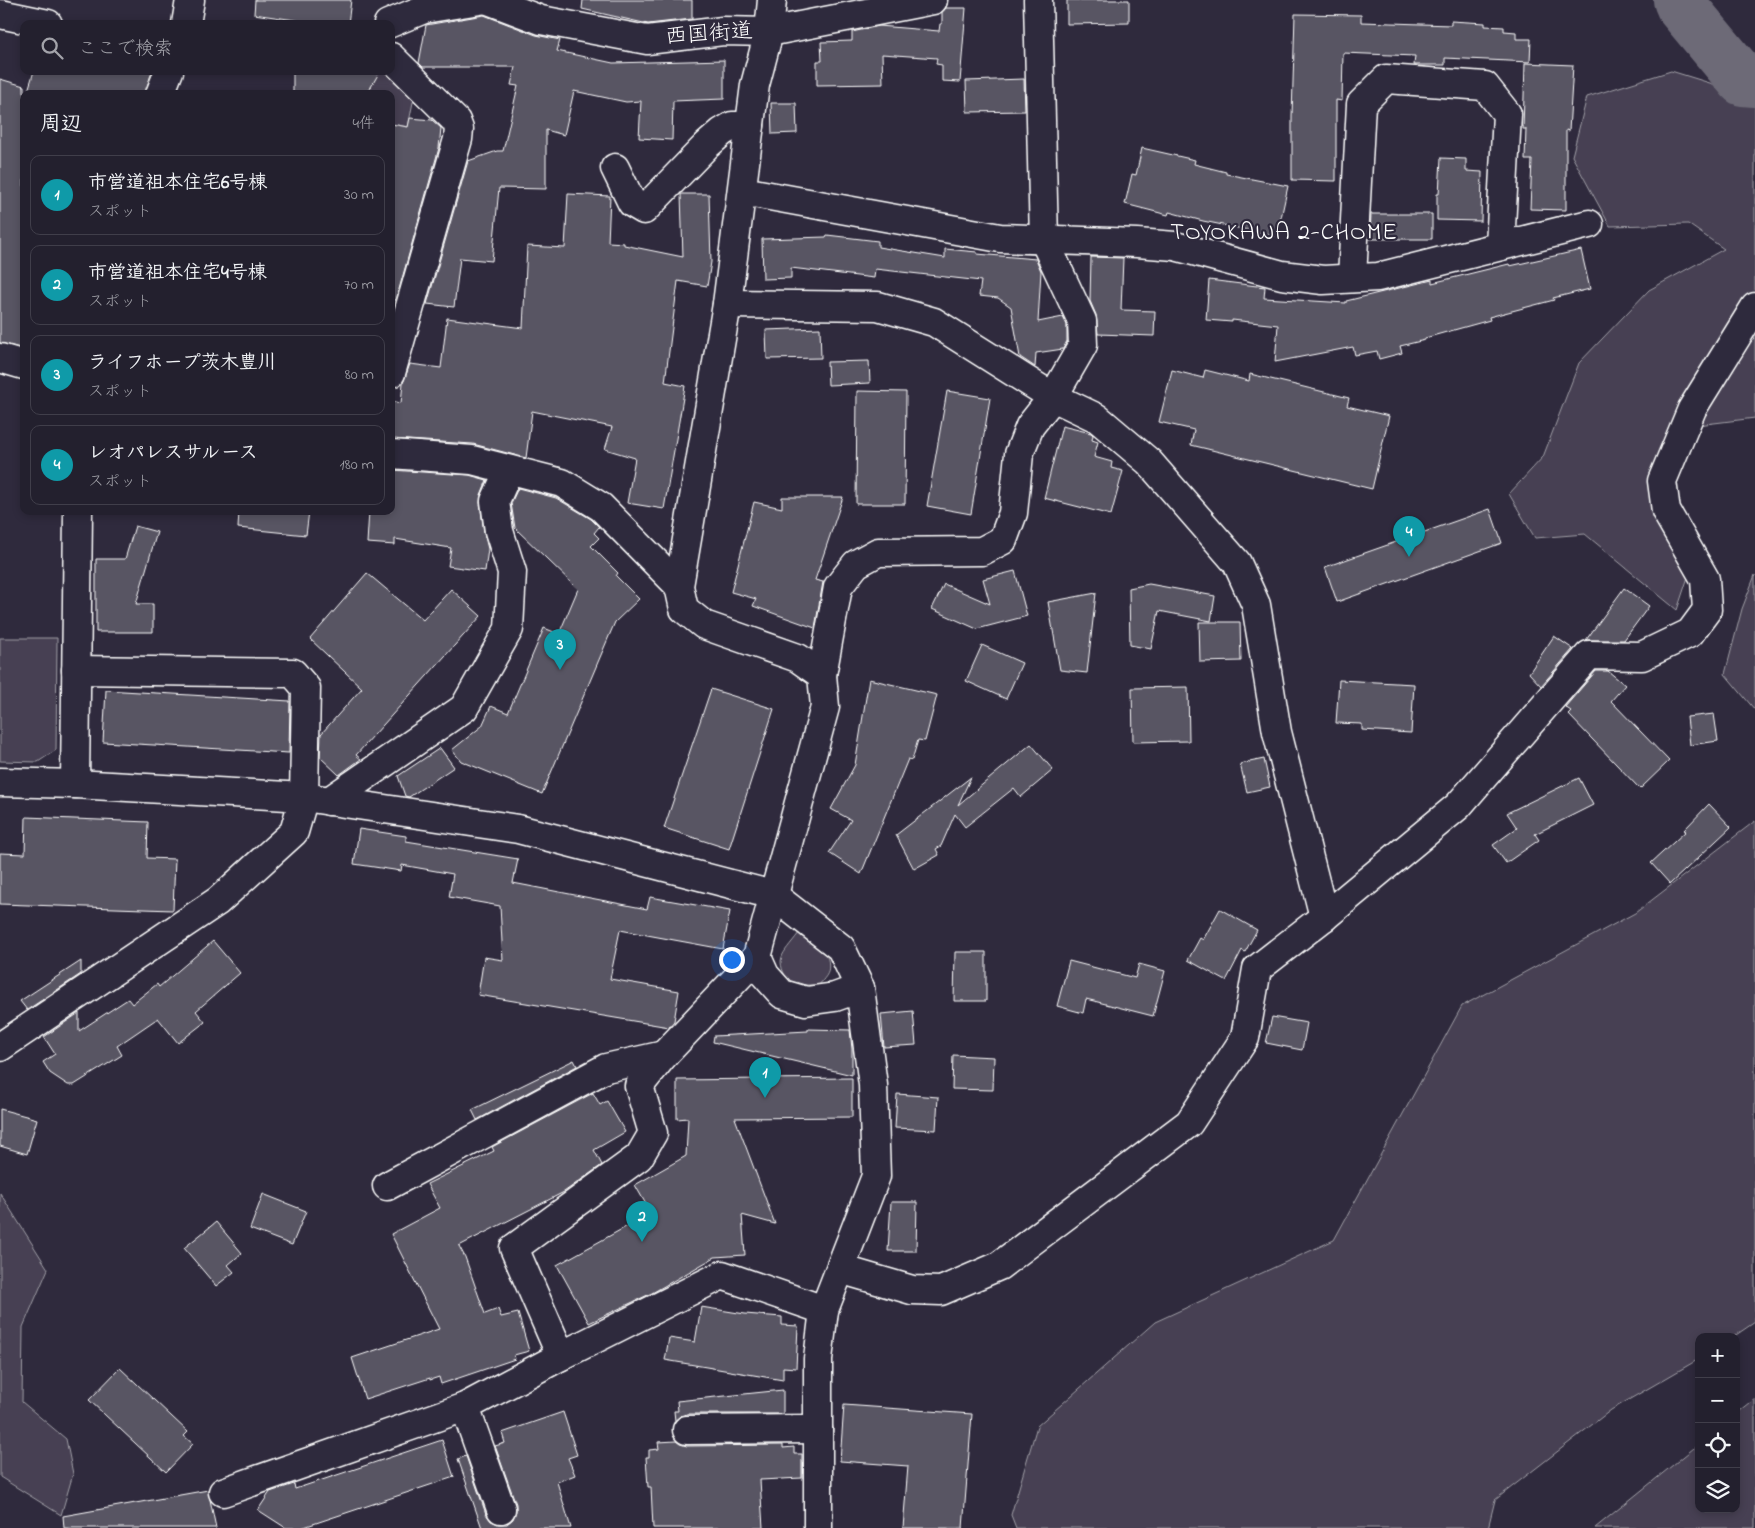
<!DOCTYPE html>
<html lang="ja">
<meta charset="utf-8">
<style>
:root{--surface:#23202e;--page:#2f2d3a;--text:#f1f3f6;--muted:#a3a3aa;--line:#403e4a;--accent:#ffd166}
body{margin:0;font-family:"Indie Flower","Klee One",sans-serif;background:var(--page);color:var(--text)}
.controls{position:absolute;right:15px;bottom:15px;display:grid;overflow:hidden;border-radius:10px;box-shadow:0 2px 8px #0003}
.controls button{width:45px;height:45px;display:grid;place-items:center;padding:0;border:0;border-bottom:1px solid var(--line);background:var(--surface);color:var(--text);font:25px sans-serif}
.you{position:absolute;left:731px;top:959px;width:18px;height:18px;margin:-12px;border:4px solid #fff;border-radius:50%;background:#1a73e8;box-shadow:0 0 0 8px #1a73e833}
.badge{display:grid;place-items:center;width:32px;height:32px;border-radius:50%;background:var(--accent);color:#fff;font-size:16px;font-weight:700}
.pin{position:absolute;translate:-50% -41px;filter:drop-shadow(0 1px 2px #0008)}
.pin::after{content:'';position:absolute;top:26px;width:18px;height:15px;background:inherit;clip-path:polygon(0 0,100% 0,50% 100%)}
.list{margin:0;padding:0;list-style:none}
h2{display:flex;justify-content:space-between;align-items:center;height:65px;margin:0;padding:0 20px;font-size:21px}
h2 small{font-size:16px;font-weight:400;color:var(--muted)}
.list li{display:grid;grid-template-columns:32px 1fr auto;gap:15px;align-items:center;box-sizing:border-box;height:80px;margin:0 10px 10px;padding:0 10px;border:1px solid var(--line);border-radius:10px}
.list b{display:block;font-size:19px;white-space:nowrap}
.list p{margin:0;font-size:16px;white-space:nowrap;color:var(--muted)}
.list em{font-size:16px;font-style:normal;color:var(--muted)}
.icon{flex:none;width:28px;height:28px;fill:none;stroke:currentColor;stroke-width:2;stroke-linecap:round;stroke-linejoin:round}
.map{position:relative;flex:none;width:1755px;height:1528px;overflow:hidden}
.search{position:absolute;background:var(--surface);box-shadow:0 2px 8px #0003;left:20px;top:20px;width:375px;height:55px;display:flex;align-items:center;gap:12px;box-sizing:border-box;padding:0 18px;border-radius:10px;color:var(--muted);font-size:19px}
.panel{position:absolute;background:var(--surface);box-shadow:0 2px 8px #0003;left:20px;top:90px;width:375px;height:425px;border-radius:10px}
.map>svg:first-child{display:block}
.green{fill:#464152;stroke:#a2a0a8}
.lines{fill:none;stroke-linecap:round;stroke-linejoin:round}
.river{stroke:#6d6a77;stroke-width:52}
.building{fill:#595564;stroke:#fff}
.minor-casing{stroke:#fff;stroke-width:31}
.minor{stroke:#2f2a3d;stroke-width:28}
.labels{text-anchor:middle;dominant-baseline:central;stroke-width:4.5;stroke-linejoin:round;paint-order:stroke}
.street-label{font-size:22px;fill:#fff;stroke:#2f2a3d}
.neighbourhood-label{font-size:24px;letter-spacing:1px;fill:#fff;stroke:#2f2a3d}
</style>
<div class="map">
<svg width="1755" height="1528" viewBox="0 0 1755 1528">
<rect width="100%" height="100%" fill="#2f2a3d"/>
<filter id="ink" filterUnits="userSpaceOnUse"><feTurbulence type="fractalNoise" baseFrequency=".02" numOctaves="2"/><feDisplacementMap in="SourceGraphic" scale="10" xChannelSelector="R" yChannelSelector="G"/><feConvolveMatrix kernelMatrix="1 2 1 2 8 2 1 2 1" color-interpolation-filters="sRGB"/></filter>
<g filter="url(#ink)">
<g class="green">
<path d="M 380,71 L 391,71 L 436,106 L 413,102 L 408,127 L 391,124 L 391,94 L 367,94 Z"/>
<path d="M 1671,71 L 1755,97 L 1755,418 L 1673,428 L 1653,471 L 1698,547 L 1677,610 L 1585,534 L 1535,538 L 1509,494 L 1543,457 L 1579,363 L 1649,290 L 1724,249 L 1688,224 L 1610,226 L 1572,156 L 1587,97 Z"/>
<path d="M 1755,575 L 1755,710 L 1725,674 L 1742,609 Z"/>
<path d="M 0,638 L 57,638 L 56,750 L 38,762 L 0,761 Z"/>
<path d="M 1755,821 L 1755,1322 L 1733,1337 L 1699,1337 L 1699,1359 L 1611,1410 L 1495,1500 L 1488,1528 L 1016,1528 L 1011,1515 L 1037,1426 L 1155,1322 L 1334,1240 L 1462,1006 L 1635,913 Z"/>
<path d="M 799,933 C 813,941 833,951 828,972 C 827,976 822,981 819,985 L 790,985 C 774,957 781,957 799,933 Z"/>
<path d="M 0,1193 L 48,1269 L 23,1327 L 22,1402 L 66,1439 L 73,1474 L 61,1515 L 0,1477 Z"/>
<path d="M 1755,1399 L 1755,1528 L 1595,1528 L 1699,1444 L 1699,1509 L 1736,1509 L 1736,1414 Z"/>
</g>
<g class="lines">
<path class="river" d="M 1679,0 L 1682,7 L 1743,80 L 1755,81"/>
</g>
<g class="building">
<path d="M 255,0 L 351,0 L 348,24 L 322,24 L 254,14 Z"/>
<path d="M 583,0 L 692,0 L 692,19 L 648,24 L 582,9 Z"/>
<path d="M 1067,0 L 1129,0 L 1129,23 L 1067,24 Z"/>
<path d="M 946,8 L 966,8 L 960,82 L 942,81 L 942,65 L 936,64 L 937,58 L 882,54 L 883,84 L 817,85 L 817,61 L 822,61 L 821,42 L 852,41 L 852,32 L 879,26 L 939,31 L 940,24 L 942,24 L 942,12 Z"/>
<path d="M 1295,14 L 1361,15 L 1361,22 L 1451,25 L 1451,21 L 1485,23 L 1485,26 L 1504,27 L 1504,31 L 1516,32 L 1516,39 L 1531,39 L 1530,62 L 1445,58 L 1445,65 L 1414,65 L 1415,56 L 1343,53 L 1342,101 L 1336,100 L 1336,181 L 1292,180 L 1292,116 Z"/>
<path d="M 484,15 L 536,35 L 560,40 L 557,51 L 613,63 L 724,60 L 724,99 L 673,101 L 672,140 L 639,138 L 641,101 L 626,102 L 574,91 L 564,135 L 546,130 L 546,189 L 499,188 L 492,261 L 460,258 L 454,307 L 427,304 L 468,161 L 497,151 L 503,151 L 518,86 L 511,85 L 515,67 L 423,67 L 419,63 L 426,25 Z"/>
<path d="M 1525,63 L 1573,65 L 1569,131 L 1566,130 L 1566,210 L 1530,209 L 1532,160 L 1525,160 L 1526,129 L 1523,129 Z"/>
<path d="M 34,71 L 152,71 L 145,94 L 27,94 Z"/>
<path d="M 293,71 L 380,71 L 367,94 L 293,94 Z"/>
<path d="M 0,79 L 24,86 L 24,349 L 0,343 Z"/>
<path d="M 1024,79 L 1025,111 L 967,112 L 966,81 Z"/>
<path d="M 771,103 L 796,103 L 797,133 L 772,134 Z"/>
<path d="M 410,118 L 432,120 L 441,128 L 439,148 L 396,300 L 391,300 L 391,124 L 408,127 Z"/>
<path d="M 1142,148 L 1195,160 L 1194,164 L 1226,172 L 1226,174 L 1288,186 L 1277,236 L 1203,221 L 1169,212 L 1168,215 L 1125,204 L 1132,174 L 1136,175 Z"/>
<path d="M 1441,158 L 1466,159 L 1466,171 L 1482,172 L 1481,221 L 1437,220 L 1437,194 L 1439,194 Z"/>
<path d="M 568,194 L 610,196 L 608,242 L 624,243 L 624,245 L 683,257 L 681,194 L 709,194 L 711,262 L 707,286 L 678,281 L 665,382 L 685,386 L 664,509 L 627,503 L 635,458 L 605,449 L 612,427 L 532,411 L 526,458 L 473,444 L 391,439 L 391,401 L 401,403 L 403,383 L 410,364 L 441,368 L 447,318 L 523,328 L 527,246 L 565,248 Z"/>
<path d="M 1371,214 L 1432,214 L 1432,239 L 1370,239 Z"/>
<path d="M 827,235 L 878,241 L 878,247 L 945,258 L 945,249 L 977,252 L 977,254 L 1036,259 L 1041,271 L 1038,322 L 1063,317 L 1067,325 L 1067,341 L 1063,349 L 1036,353 L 1035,367 L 1020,357 L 1011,307 L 998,298 L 979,296 L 981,281 L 875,269 L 874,278 L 791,268 L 791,278 L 763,279 L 762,239 L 826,237 Z"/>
<path d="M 1581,250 L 1590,289 L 1553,298 L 1554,300 L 1489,317 L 1490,320 L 1425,338 L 1425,340 L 1400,346 L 1402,353 L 1379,359 L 1377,351 L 1355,355 L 1353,347 L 1275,362 L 1278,325 L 1232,320 L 1232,322 L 1206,320 L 1209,280 L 1265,287 L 1264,298 L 1346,303 L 1346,301 L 1432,280 L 1432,283 L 1509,264 L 1510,266 Z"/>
<path d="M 1091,257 L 1123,258 L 1121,310 L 1155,311 L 1154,336 L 1098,334 L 1096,315 L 1090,301 Z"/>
<path d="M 820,328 L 821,358 L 767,359 L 766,330 Z"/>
<path d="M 869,361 L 870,383 L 828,385 L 827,362 Z"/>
<path d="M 1172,370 L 1203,378 L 1205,370 L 1249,381 L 1250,374 L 1349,398 L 1347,406 L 1389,416 L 1372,489 L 1191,445 L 1194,430 L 1159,422 Z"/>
<path d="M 857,391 L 906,392 L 905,504 L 856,504 Z"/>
<path d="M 947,391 L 990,398 L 971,514 L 927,506 Z"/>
<path d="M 1062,426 L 1091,433 L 1093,435 L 1092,440 L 1098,442 L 1094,457 L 1112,462 L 1111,468 L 1123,471 L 1111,515 L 1044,498 Z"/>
<path d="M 391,470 L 469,475 L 487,480 L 481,495 L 480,503 L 484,533 L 488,549 L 485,571 L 448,566 L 451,548 L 395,539 L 395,545 L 367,543 L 369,511 L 391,511 Z"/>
<path d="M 518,488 L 556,498 L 591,519 L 599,527 L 594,533 L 599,538 L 591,546 L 618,573 L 616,576 L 639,599 L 615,622 L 542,794 L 461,761 L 452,750 L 482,726 L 491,706 L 508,713 L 544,628 L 559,634 L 578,589 L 515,528 L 511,503 Z"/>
<path d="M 782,497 L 843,497 L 815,580 L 823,582 L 815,628 L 753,606 L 756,599 L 731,592 L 754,502 L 782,508 Z"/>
<path d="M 1490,509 L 1502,543 L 1337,602 L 1325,567 Z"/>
<path d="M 239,511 L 309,511 L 306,535 L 238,528 Z"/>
<path d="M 135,526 L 157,532 L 136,604 L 153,604 L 153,632 L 96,632 L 96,559 L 125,559 Z"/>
<path d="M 1015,571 L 1027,616 L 977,629 L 932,609 L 944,584 L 990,604 L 983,579 Z"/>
<path d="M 367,573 L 423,620 L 451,589 L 481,616 L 356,755 L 361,759 L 339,775 L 320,757 L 321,734 L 362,688 L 310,639 Z"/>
<path d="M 1149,584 L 1215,596 L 1211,621 L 1159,611 L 1151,649 L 1130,645 L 1129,588 Z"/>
<path d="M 1624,588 L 1649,606 L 1624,640 L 1586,640 Z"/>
<path d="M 1096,593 L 1087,673 L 1060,670 L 1048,602 Z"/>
<path d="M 1199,622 L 1240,622 L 1241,661 L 1200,662 Z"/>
<path d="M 1554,636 L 1573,649 L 1541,686 L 1529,673 Z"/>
<path d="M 982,645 L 1022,663 L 1006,699 L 966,681 Z"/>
<path d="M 1596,671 L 1608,671 L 1625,685 L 1611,701 L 1669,761 L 1640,789 L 1568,714 L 1571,711 L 1565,707 Z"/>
<path d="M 869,679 L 937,695 L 925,741 L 918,740 L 912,760 L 908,759 L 861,874 L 829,853 L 851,820 L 831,809 L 855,765 Z"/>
<path d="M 1339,680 L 1414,684 L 1411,733 L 1362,730 L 1362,724 L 1336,723 Z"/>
<path d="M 1188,687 L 1189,741 L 1133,742 L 1132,688 Z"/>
<path d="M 711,689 L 774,709 L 729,849 L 664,828 Z"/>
<path d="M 106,690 L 290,701 L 289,753 L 103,742 Z"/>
<path d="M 1714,714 L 1718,741 L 1690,745 L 1687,717 Z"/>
<path d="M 1031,744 L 1053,770 L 1021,797 L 1014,788 L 965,827 L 955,814 L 941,846 L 936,849 L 939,855 L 914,869 L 896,835 L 971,777 L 958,805 Z"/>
<path d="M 440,748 L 454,767 L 409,797 L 405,796 L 398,776 Z"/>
<path d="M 1264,759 L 1270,787 L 1247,792 L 1240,764 Z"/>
<path d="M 1579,778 L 1593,805 L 1535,834 L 1539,840 L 1506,863 L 1493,845 L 1517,828 L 1507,813 Z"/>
<path d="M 1709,804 L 1731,827 L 1670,884 L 1651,863 L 1686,831 L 1684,830 Z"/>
<path d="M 26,817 L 148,822 L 147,858 L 175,859 L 173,910 L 0,904 L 0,853 L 25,854 Z"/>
<path d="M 359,829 L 406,836 L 406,841 L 518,859 L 513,883 L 647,909 L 650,897 L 730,911 L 723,949 L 620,930 L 610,979 L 679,991 L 674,1021 L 669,1027 L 478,995 L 484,957 L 503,960 L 500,906 L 449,897 L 453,874 L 402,865 L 401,871 L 354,864 Z"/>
<path d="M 1220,909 L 1257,930 L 1245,952 L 1242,950 L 1226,981 L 1188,960 L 1200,938 L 1203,940 Z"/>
<path d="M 213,941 L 240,973 L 196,1011 L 205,1022 L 178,1043 L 158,1018 L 117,1046 L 122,1055 L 74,1085 L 68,1085 L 50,1073 L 43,1062 L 55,1054 L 44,1037 L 79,1013 L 79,1031 L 128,999 L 132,1004 L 157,984 L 159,987 Z"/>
<path d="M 955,952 L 986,952 L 986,1001 L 954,1001 Z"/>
<path d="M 81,961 L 81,974 L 27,1010 L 20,1001 Z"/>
<path d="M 1069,961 L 1135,978 L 1139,964 L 1165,971 L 1153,1016 L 1086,999 L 1083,1013 L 1057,1006 Z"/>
<path d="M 913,1011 L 916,1045 L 884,1047 L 881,1014 Z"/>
<path d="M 1272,1017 L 1307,1023 L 1302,1050 L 1266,1043 Z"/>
<path d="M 808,1029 L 850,1030 L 852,1049 L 852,1075 L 713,1042 L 714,1036 L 808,1031 Z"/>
<path d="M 953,1055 L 994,1057 L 993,1090 L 952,1089 Z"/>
<path d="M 574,1060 L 577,1066 L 477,1120 L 472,1110 Z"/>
<path d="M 852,1078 L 852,1117 L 735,1118 L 775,1224 L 742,1215 L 745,1255 L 715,1257 L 652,1293 L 589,1323 L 557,1265 L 651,1213 L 635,1185 L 686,1156 L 688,1118 L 677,1119 L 677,1080 Z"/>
<path d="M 593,1093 L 600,1105 L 607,1101 L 625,1132 L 594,1150 L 602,1165 L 564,1192 L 459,1246 L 465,1257 L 485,1314 L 498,1309 L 501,1317 L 518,1313 L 529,1351 L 514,1355 L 515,1359 L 441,1384 L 439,1377 L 430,1380 L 430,1378 L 365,1399 L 352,1358 L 439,1329 L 391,1234 L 440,1208 L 427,1184 L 494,1151 L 492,1147 Z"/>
<path d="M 897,1094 L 938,1097 L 936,1130 L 895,1128 Z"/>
<path d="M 0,1109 L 37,1119 L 27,1154 L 0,1146 Z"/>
<path d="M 263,1194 L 306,1211 L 292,1245 L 250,1229 Z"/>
<path d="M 891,1202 L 917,1202 L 916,1251 L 888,1251 Z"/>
<path d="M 216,1222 L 242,1253 L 228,1265 L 234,1272 L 216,1286 L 184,1248 Z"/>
<path d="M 701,1307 L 745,1314 L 782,1317 L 782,1325 L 798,1326 L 796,1368 L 783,1367 L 783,1380 L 665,1360 L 669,1338 L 695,1342 Z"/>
<path d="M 120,1368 L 188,1432 L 184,1436 L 193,1444 L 166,1472 L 89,1400 Z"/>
<path d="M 783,1390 L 783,1414 L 687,1414 L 680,1416 L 675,1421 L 674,1411 L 678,1411 L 677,1401 Z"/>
<path d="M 844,1405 L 972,1414 L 963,1528 L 903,1528 L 908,1466 L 840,1461 Z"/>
<path d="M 563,1412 L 577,1455 L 568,1458 L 575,1475 L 557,1482 L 571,1528 L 482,1528 L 458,1459 L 466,1456 L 486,1514 L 491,1521 L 498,1524 L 507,1524 L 513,1519 L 516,1511 L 516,1504 L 495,1446 L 505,1443 L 502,1433 Z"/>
<path d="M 442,1440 L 454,1477 L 301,1528 L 286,1528 L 258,1510 L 270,1492 L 294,1484 L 295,1489 Z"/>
<path d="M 676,1441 L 680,1444 L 687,1446 L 783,1445 L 783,1448 L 794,1447 L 794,1454 L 802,1454 L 802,1478 L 760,1480 L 763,1528 L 653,1528 L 651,1487 L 648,1487 L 646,1457 L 649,1457 L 649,1450 L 659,1449 L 658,1442 Z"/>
<path d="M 208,1490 L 216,1528 L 64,1528 L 63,1516 Z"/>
</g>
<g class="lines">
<defs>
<g id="minor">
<path d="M 488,0 L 541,20 L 647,40 L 723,31 L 769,32 L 933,0"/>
<path d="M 0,14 L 48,24"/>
<path d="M 186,24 L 190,0"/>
<path d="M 388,24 L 424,9 L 480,0"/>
<path d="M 391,57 L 456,121 L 459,129 L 458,139 L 391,373"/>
<path d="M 160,94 L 169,71"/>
<path d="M 615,168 L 632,203 L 644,210 L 706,146 L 722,132 L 732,126 L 750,126"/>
<path d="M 742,191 L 1000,238 L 1137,243 L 1175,246 L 1282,275 L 1323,280 L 1378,277 L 1589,224"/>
<path d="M 1352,278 L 1361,104 L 1386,79 L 1485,86 L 1507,114 L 1500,246"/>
<path d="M 727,304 L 878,306 L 934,322 L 1053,397 L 1097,418 L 1149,462 L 1237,563 L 1256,605 L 1277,732 L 1324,917"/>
<path d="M 0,358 L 24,365"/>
<path d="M 391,454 L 472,460 L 562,483 L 601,507 L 679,586"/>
<path d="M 822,675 L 838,587 L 856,564 L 878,552 L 982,551 L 1003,540 L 1013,513 L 1019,454 L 1030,426 L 1053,397 L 1083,345 L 1082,321 L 1044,240 L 1038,0"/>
<path d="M 0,782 L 75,784 L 304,797 L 518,829 L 773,895 L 841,948 L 860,988 L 873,1085 L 876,1176 L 824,1310 L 818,1359 L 818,1528"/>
<path d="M 75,784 L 78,511"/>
<path d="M 329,801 L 464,708 L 509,629 L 512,572 L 499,531 L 495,501 L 509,470"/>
<path d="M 757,957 L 765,975 L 782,994 L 806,1001 L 835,997 L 860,988"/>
<path d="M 0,1047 L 218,901 L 294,832 L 304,797 L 306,688 L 293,673 L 76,670"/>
<path d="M 387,1186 L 606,1068 L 664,1055"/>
<path d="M 840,1269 L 912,1290 L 941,1291 L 999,1266 L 1189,1123 L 1245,1038 L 1257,969 L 1324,917 L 1458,806 L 1589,655 L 1642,656 L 1690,633 L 1707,610 L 1705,579 L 1666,511 L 1662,481 L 1692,409 L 1755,307"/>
<path d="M 561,1356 L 514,1248 L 639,1157 L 653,1133 L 639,1086 L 664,1055 L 757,957 L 825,707 L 822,675 L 798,658 L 704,625 L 684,609 L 679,586 L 727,304 L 755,85 L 769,32 L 772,0"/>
<path d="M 465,1407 L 501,1509"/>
<path d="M 687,1430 L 818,1429"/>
<path d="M 223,1492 L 465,1407 L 561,1356 L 722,1275 L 824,1310"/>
</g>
</defs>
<use href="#minor" class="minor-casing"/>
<use href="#minor" class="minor"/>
</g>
</g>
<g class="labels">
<g class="street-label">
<text transform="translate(709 35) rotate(-4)">西国街道</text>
</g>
<g class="neighbourhood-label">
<text x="1284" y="233">TOYOKAWA 2-CHOME</text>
</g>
</g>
</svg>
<div class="controls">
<button>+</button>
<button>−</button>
<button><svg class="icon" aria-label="locate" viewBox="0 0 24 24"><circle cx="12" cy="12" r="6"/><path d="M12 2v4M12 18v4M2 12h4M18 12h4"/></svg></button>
<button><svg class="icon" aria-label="layers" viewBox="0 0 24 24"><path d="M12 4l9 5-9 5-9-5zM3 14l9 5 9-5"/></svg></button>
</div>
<div class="you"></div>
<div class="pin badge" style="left:765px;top:1098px;background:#0f9aa8">1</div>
<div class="pin badge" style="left:642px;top:1242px;background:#0f9aa8">2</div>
<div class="pin badge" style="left:560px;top:670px;background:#0f9aa8">3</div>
<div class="pin badge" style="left:1409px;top:557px;background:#0f9aa8">4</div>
<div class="search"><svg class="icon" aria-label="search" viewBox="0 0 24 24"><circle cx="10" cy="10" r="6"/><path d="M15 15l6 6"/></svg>ここで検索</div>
<section class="panel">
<h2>周辺<small>4件</small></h2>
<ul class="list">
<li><span class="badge" style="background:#0f9aa8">1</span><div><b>市営道祖本住宅6号棟</b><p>スポット</p></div><em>30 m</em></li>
<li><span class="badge" style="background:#0f9aa8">2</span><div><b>市営道祖本住宅4号棟</b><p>スポット</p></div><em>70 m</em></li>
<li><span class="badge" style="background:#0f9aa8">3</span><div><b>ライフホープ茨木豊川</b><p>スポット</p></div><em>80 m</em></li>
<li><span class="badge" style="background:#0f9aa8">4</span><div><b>レオパレスサルース</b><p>スポット</p></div><em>180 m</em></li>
</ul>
</section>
</div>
